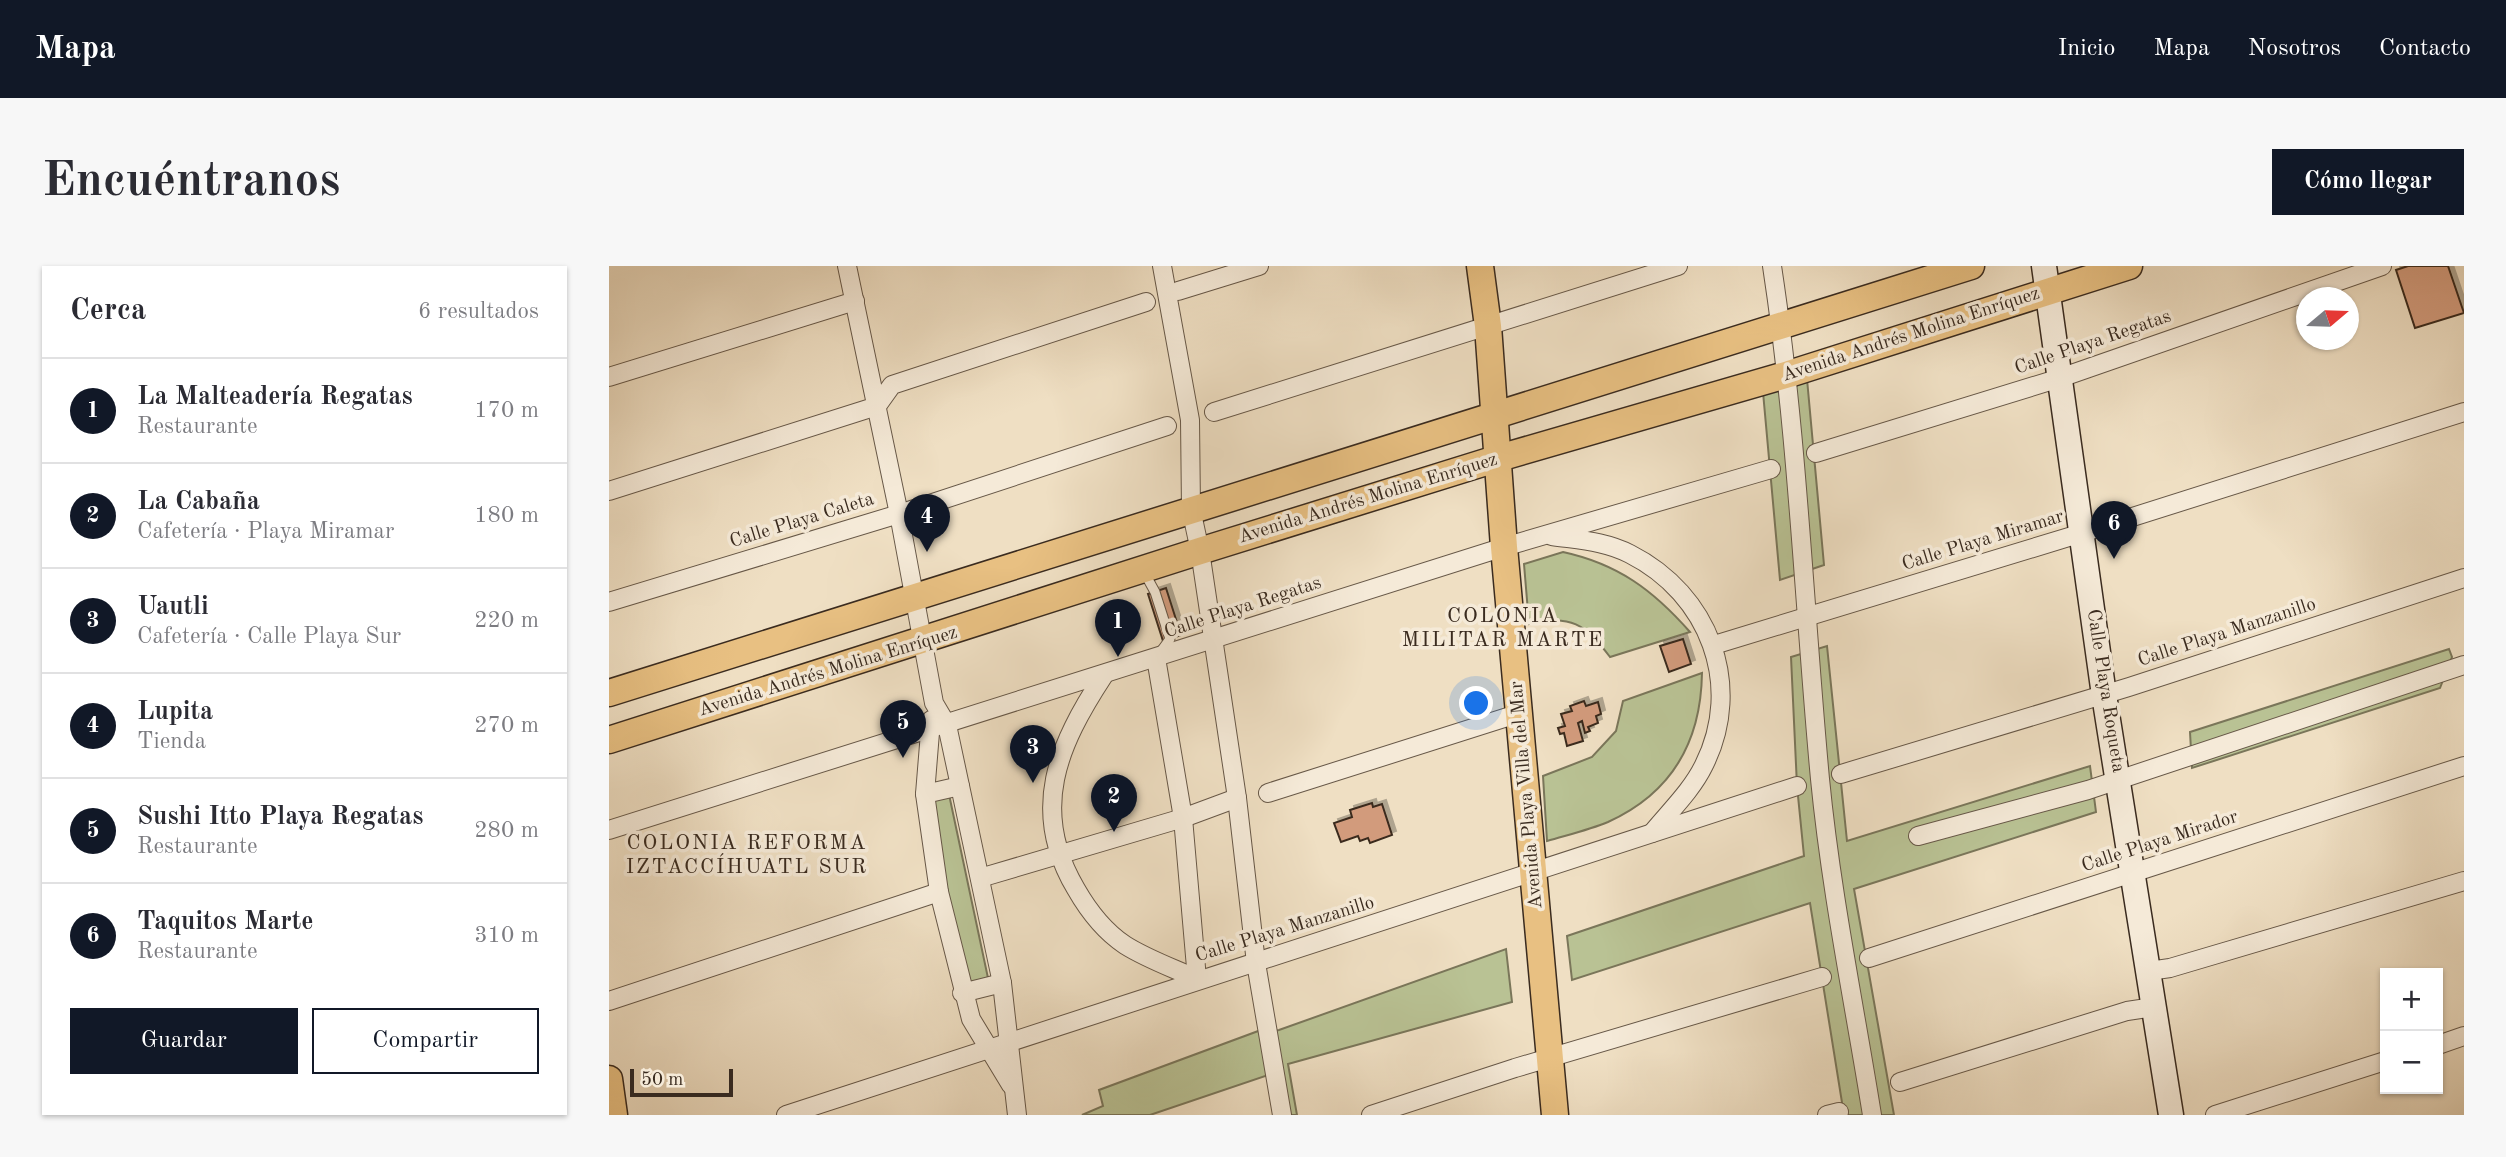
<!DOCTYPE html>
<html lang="es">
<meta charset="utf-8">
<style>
:root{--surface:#fff;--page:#f7f7f7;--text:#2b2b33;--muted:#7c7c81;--line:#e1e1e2;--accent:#111827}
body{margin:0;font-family:"Old Standard TT",serif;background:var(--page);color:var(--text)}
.controls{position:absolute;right:21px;bottom:21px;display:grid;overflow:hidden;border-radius:0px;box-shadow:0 2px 5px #0004}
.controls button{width:63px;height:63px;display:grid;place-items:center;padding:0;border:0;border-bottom:2px solid var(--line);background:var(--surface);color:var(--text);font:35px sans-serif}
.compass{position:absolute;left:1687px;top:21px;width:63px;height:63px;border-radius:50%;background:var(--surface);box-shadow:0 2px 5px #0004;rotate:71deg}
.scale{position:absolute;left:21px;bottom:18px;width:103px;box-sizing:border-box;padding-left:7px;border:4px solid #3a2b1f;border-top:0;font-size:19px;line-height:24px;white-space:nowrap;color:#3a2b1f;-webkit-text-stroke:5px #f5ead8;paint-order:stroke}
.you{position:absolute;left:868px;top:438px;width:24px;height:24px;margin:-18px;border:5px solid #fff;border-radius:50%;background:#1a73e8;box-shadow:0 0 0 10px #1a73e833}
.badge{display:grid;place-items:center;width:46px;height:46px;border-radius:50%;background:var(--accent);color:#fff;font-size:23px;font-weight:700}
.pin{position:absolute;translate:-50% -58px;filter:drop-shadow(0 2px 4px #0008)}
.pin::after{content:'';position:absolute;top:37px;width:24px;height:21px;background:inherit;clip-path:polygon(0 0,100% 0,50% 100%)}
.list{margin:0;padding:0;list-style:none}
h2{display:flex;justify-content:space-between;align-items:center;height:91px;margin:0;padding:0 28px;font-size:30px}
h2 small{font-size:23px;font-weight:400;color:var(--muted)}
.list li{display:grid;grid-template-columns:46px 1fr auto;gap:21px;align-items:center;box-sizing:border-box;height:105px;padding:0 28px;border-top:2px solid var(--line)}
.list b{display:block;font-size:26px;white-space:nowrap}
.list p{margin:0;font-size:23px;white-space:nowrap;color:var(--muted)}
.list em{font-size:23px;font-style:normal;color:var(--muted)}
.actions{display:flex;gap:14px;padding:21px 28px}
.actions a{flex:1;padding:16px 0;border:2px solid var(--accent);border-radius:0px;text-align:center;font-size:24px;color:var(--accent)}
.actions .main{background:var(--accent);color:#fff}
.map{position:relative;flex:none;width:1855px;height:849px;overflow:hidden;border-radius:0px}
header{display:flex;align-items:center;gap:42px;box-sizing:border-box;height:98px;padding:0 35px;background:var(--accent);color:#fff}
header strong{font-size:33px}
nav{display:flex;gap:38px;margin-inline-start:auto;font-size:24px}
.intro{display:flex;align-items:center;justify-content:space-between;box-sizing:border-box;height:168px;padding:0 42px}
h1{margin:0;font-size:49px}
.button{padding:18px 32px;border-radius:0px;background:var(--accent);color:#fff;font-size:24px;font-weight:700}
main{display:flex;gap:42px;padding:0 42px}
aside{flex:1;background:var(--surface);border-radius:0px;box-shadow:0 2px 5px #0004}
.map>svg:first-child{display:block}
.green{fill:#b9c294;stroke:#7a765a;stroke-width:2}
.building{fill:#d29b7c;stroke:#3a2b1f;stroke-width:2;filter:url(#shadow)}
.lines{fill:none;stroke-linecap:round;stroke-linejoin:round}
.lane-casing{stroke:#675848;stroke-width:11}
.street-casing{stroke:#675848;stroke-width:20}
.secondary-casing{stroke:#3a2b1f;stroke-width:27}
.primary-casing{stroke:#3a2b1f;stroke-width:29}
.lane{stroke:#f5ead8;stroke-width:9}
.street{stroke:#f5ead8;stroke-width:18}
.secondary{stroke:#f5ead8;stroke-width:24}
.primary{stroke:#e8c082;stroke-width:26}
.labels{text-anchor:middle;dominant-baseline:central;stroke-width:7;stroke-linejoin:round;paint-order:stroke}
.street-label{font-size:19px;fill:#3a2b1f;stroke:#f5ead8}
.neighbourhood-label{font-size:21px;letter-spacing:2px;fill:#3a2b1f;stroke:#f5ead8}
</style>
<header>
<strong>Mapa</strong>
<nav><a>Inicio</a><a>Mapa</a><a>Nosotros</a><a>Contacto</a></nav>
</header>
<div class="intro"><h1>Encuéntranos</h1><a class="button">Cómo llegar</a></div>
<main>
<aside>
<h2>Cerca<small>6 resultados</small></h2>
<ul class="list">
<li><span class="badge">1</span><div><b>La Malteadería Regatas</b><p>Restaurante</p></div><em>170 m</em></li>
<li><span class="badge">2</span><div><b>La Cabaña</b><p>Cafetería · Playa Miramar</p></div><em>180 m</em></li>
<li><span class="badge">3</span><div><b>Uautli</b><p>Cafetería · Calle Playa Sur</p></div><em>220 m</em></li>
<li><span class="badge">4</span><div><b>Lupita</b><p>Tienda</p></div><em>270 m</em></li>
<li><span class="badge">5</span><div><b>Sushi Itto Playa Regatas</b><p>Restaurante</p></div><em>280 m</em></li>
<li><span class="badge">6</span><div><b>Taquitos Marte</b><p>Restaurante</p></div><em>310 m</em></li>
</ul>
<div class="actions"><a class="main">Guardar</a><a>Compartir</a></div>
</aside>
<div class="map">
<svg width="1855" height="849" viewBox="0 0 1855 849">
<defs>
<filter id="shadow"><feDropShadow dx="4" dy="-4" stdDeviation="0" flood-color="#0004"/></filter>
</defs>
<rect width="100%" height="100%" fill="#efdfc3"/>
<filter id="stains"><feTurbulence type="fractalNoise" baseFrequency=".00286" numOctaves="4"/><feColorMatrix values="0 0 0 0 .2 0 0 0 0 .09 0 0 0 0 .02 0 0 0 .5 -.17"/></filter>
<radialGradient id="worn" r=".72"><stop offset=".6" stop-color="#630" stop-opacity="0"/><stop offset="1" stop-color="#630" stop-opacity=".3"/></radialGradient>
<g class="green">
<path d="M 1198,113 L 1215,299 L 1171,314 L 1154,126 Z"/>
<path d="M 954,286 C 1009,298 1044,324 1081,366 L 1001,391 C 976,358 962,348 920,358 L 915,298 Z"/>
<path d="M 1218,380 L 1238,575 L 1481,500 L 1487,546 L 1245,623 L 1285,849 L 1235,849 L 1201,637 L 963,714 L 958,670 L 1195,590 L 1188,520 L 1182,391 Z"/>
<path d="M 1840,383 L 1843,391 L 1831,422 L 1583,502 L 1581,466 Z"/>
<path d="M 1093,407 C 1092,475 1063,527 999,556 C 980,564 958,569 938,575 L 934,510 L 983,491 L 1007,465 L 1014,435 Z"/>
<path d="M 338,519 L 379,712 L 357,719 L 319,534 Z"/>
<path d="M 897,683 L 903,736 L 679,798 L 688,849 L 665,849 L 659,809 L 541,849 L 473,849 L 494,840 L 490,824 L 652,764 L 655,767 L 670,764 Z"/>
</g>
<g class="building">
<path d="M 1799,0 L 1839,0 L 1855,47 L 1806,62 L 1787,4 Z"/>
<path d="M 557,322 L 572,369 L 554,375 L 539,328 Z"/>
<path d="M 1074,373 L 1082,398 L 1060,406 L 1051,380 Z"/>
<path d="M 975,435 L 977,440 L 989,436 L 992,448 L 987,450 L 989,457 L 979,461 L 981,465 L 976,467 L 973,455 L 969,457 L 974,475 L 958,480 L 955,467 L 951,468 L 949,462 L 956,460 L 952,448 L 963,445 L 961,440 Z"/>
<path d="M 763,537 L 764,541 L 773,538 L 783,569 L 761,577 L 759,572 L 751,575 L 749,570 L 732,576 L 725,557 L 743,551 L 741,544 Z"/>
</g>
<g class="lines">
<defs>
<path id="lane" d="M 535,306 L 546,326 L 561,373 L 550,388"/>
<g id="street">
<path d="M 238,0 L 290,248 L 325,437 L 338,459 L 393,717 L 408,849"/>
<path d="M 553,0 L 581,154 L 582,243 L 591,285 L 628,532 L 647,697 L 673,849"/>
<path d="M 1163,0 C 1189,170 1195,342 1211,513 C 1222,626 1245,737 1263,849"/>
<path d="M 569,25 L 650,0"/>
<path d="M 0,111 L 246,35"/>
<path d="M 605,146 L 1069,0"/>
<path d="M 1207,187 L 1451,112 L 1773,0"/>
<path d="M 0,225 L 268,140 L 283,119 L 537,36"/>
<path d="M 943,270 C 969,274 996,275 1021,288 C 1100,328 1135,419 1095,499 C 1083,524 1061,545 1043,567"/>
<path d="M 0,336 L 290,248 L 558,160"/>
<path d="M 1105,379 L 1473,267 L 1855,146"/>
<path d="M 547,392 L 574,552 L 588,713"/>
<path d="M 495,409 C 449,479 420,544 467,623 C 479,644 495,665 516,679 C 538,693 564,702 588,713"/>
<path d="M 322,454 L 316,528 L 330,626 L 362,753 L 402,819"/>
<path d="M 1232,508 L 1520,421 L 1855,312"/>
<path d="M 659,527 L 911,447"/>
<path d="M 316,528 L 351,520"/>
<path d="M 0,564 L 895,281 L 1162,203"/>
<path d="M 1309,570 L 1479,524 L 1855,399"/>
<path d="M 371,612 L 574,552 L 628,532"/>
<path d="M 1260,692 L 1855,500"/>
<path d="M 1540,705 L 1561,702 L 1855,615"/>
<path d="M 353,727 L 393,717"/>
<path d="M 0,735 L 330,626"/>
<path d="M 1829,779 L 1855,770"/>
<path d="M 1291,816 L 1518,745 L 1545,741"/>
<path d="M 177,849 L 1188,520"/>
<path d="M 762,849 L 906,802 L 1213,711"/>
<path d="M 1218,849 L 1230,846"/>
<path d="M 1606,849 L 1776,795"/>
</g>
<path id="secondary" d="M 1435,0 L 1495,429 L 1562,849"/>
<g id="primary">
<path d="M 871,0 L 879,60 L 895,281 L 946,849"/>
<path d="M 0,427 L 1362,0"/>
<path d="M 0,474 L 591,285 L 890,192 L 1180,108 L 1520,0"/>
<path d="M 0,813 L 5,849"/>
</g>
</defs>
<use href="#lane" class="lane-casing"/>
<use href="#street" class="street-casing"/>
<use href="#secondary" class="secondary-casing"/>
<use href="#primary" class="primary-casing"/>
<use href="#lane" class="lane"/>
<use href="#street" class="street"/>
<use href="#secondary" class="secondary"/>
<use href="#primary" class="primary"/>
</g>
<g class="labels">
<g class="street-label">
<text transform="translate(1302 69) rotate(-18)">Avenida Andrés Molina Enríquez</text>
<text transform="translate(1484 77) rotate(-19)">Calle Playa Regatas</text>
<text transform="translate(759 233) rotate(-17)">Avenida Andrés Molina Enríquez</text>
<text transform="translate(193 255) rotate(-17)">Calle Playa Caleta</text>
<text transform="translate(1374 275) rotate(-17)">Calle Playa Miramar</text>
<text transform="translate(634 342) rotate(-18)">Calle Playa Regatas</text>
<text transform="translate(1618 367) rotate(-18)">Calle Playa Manzanillo</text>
<text transform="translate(219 406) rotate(-17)">Avenida Andrés Molina Enríquez</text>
<text transform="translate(1496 425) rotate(81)">Calle Playa Roqueta</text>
<text transform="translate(918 529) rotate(-95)">Avenida Playa Villa del Mar</text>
<text transform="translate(1551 576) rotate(-18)">Calle Playa Mirador</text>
<text transform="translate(676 664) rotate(-17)">Calle Playa Manzanillo</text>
</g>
<g class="neighbourhood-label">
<text x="894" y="350">COLONIA<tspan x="894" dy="24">MILITAR MARTE</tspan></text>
<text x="138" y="577">COLONIA REFORMA<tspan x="138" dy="24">IZTACCÍHUATL SUR</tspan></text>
</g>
</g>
<rect width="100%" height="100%" filter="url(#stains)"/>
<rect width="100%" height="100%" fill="url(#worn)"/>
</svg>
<div class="controls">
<button>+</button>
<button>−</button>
</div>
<svg class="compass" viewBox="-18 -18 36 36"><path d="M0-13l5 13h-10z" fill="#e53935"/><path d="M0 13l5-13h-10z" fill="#7c7c81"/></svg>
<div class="scale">50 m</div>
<div class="you"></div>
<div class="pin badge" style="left:509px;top:391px">1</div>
<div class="pin badge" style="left:505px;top:566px">2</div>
<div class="pin badge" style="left:424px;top:517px">3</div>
<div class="pin badge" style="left:318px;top:286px">4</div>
<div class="pin badge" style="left:294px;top:492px">5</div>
<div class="pin badge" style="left:1505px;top:293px">6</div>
</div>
</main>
